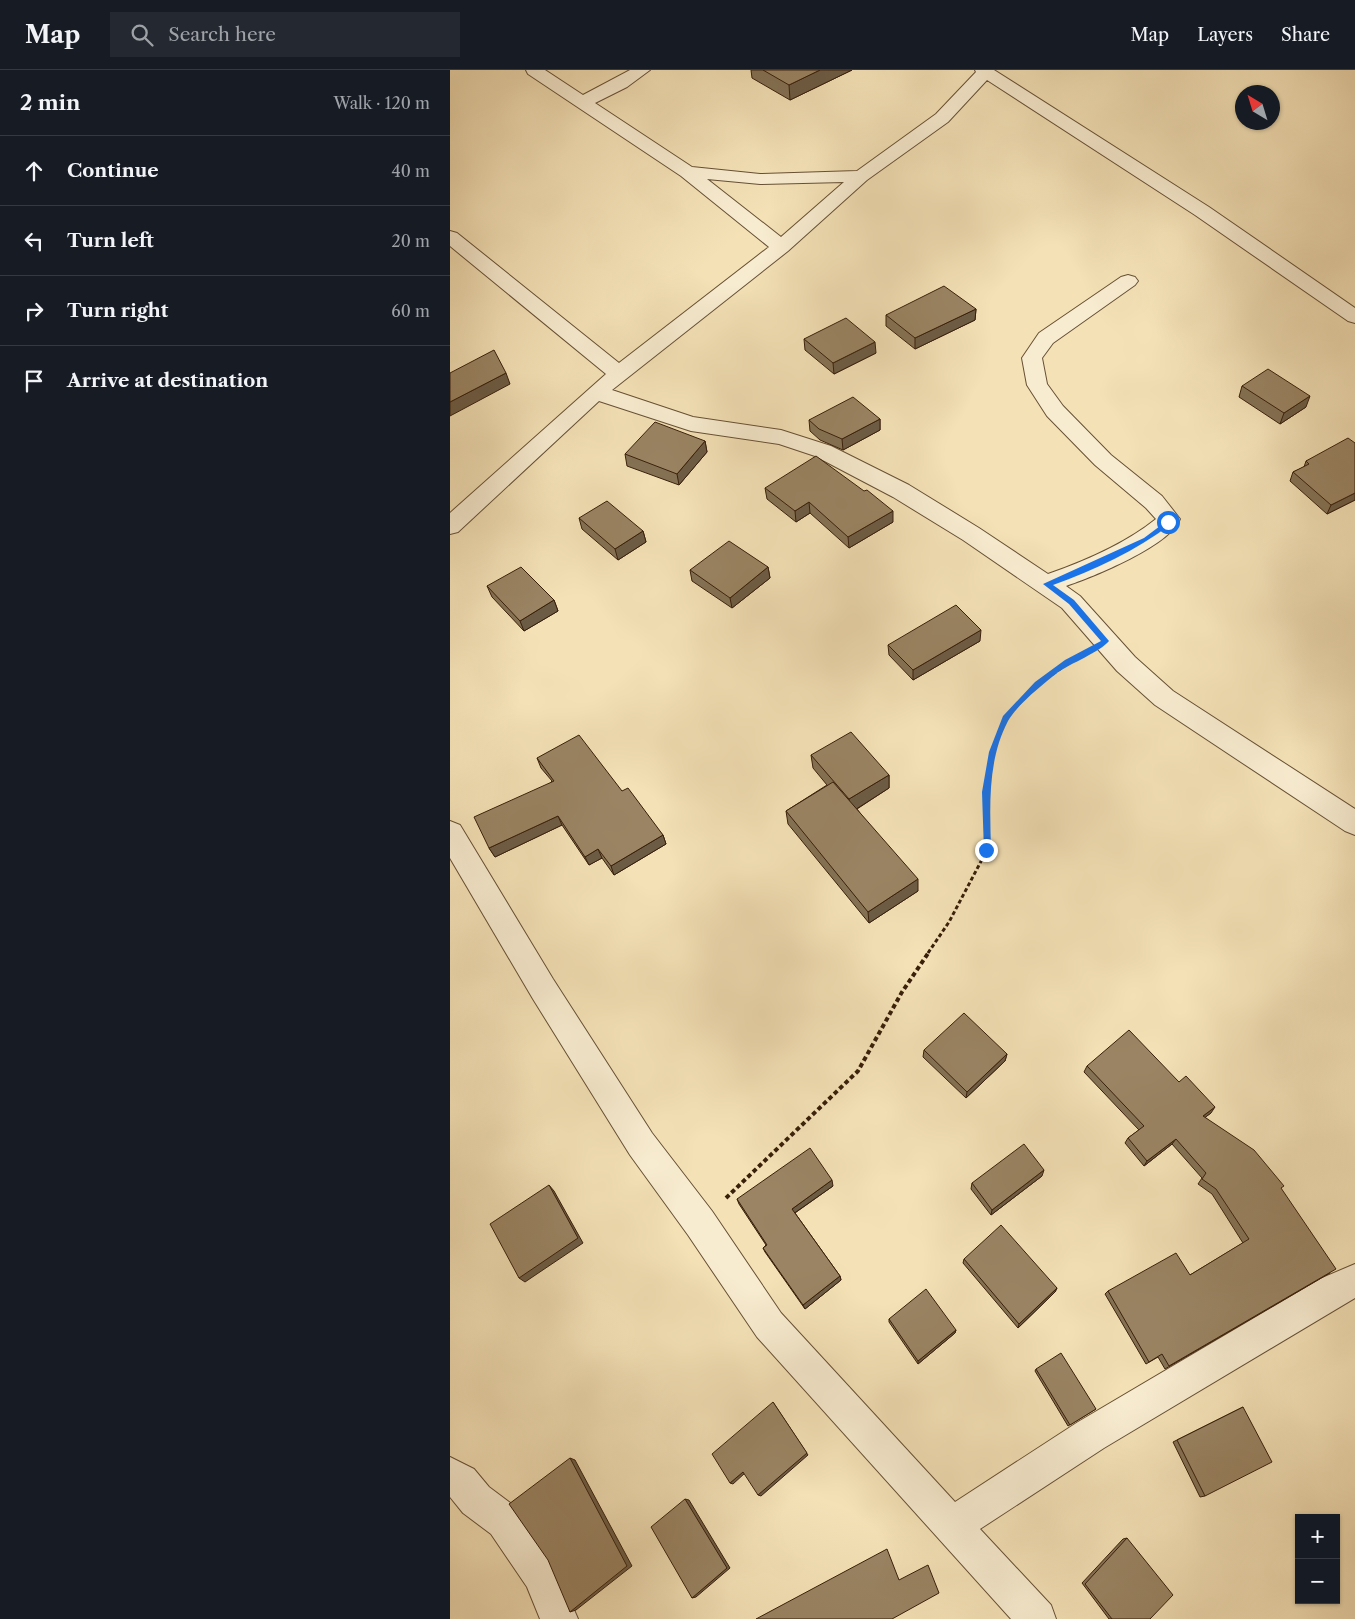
<!DOCTYPE html>
<meta charset="utf-8">
<style>
:root{--surface:#171b24;--page:#242831;--text:#f1f3f6;--muted:#9ea1a6;--line:#363941}
body{margin:0;font-family:"Libre Caslon Text",serif;background:var(--page);color:var(--text)}
.controls{position:absolute;right:15px;bottom:15px;display:grid;overflow:hidden;border-radius:0px;box-shadow:0 1px 4px #0004}
.controls button{width:45px;height:45px;display:grid;place-items:center;padding:0;border:0;border-bottom:1px solid var(--line);background:var(--surface);color:var(--text);font:25px sans-serif}
.compass{position:absolute;left:785px;top:15px;width:45px;height:45px;border-radius:50%;background:var(--surface);box-shadow:0 1px 4px #0004;rotate:322deg}
.stop{position:absolute;width:15px;height:15px;margin:-11px;border:4px solid #1a73e8;border-radius:50%;background:#fff}
.stop.end{background:#1a73e8;border-color:#fff;box-shadow:0 1px 5px #0008}
.list{margin:0;padding:0;list-style:none}
h2{display:flex;justify-content:space-between;align-items:center;height:65px;margin:0;padding:0 20px;font-size:21px}
h2 small{font-size:16px;font-weight:400;color:var(--muted)}
.list li{display:grid;grid-template-columns:32px 1fr auto;gap:15px;align-items:center;box-sizing:border-box;height:70px;padding:0 20px;border-top:1px solid var(--line)}
.list b{display:block;font-size:19px;white-space:nowrap}
.list em{font-size:16px;font-style:normal;color:var(--muted)}
.icon{flex:none;width:28px;height:28px;fill:none;stroke:currentColor;stroke-width:2;stroke-linecap:round;stroke-linejoin:round}
.map{position:relative;flex:none;width:905px;height:1549px;overflow:hidden}
header{display:flex;align-items:center;gap:30px;box-sizing:border-box;height:70px;padding:0 25px;background:var(--surface);border-bottom:1px solid var(--line)}
header strong{font-size:24px}
nav{display:flex;gap:28px;margin-inline-start:auto;font-size:18px}
.search{width:350px;height:45px;background:var(--page);display:flex;align-items:center;gap:12px;box-sizing:border-box;padding:0 18px;border-radius:0px;color:var(--muted);font-size:19px}
main{display:flex}
aside{flex:1;background:var(--surface)}
.map>svg:first-child{display:block}
.lines{fill:none;stroke-linecap:round;stroke-linejoin:round}
.street-casing{stroke:#675035;stroke-width:2}
.path-far1{stroke:#381f0a;stroke-width:3;stroke-dasharray:4 2.5;stroke-linecap:butt}
.path{stroke:#381f0a;stroke-width:4;stroke-dasharray:4.5 3;stroke-linecap:butt}
.street{fill:#f8ecd0;fill-rule:evenodd}
.wall{fill:#847255;stroke:#381f0a}
.shaded-wall{fill:#6c5c45;stroke:#381f0a}
.building{fill:#9a8463;stroke:#381f0a}
.route{fill:#1a73e8}
</style>
<header>
<strong>Map</strong>
<div class="search"><svg class="icon" aria-label="search" viewBox="0 0 24 24"><circle cx="10" cy="10" r="6"/><path d="M15 15l6 6"/></svg>Search here</div>
<nav><a>Map</a><a>Layers</a><a>Share</a></nav>
</header>
<main>
<aside>
<h2>2 min<small>Walk · 120 m</small></h2>
<ul class="list">
<li><svg class="icon" aria-label="ahead" viewBox="0 0 24 24"><path d="M12 20V5M6 11l6-6 6 6"/></svg><div><b>Continue</b></div><em>40 m</em></li>
<li><svg class="icon" aria-label="left" viewBox="0 0 24 24"><path d="M17 20v-9H6M10 6l-5 5 5 5"/></svg><div><b>Turn left</b></div><em>20 m</em></li>
<li><svg class="icon" aria-label="right" viewBox="0 0 24 24"><path d="M7 20v-9h11M14 6l5 5-5 5"/></svg><div><b>Turn right</b></div><em>60 m</em></li>
<li><svg class="icon" aria-label="arrive" viewBox="0 0 24 24"><path d="M6 21V4h12l-3 4 3 4H6"/></svg><div><b>Arrive at destination</b></div></li>
</ul>
</aside>
<div class="map">
<svg width="905" height="1549" viewBox="0 0 905 1549">
<rect width="100%" height="100%" fill="#f4e1b6"/>
<filter id="stains"><feTurbulence type="fractalNoise" baseFrequency=".004" numOctaves="4"/><feColorMatrix values="0 0 0 0 .2 0 0 0 0 .09 0 0 0 0 .02 0 0 0 .5 -.17"/></filter>
<radialGradient id="worn" r=".72"><stop offset=".6" stop-color="#630" stop-opacity="0"/><stop offset="1" stop-color="#630" stop-opacity=".3"/></radialGradient>
<g class="lines">
<defs>
<g id="street">
<path d="M 76,0 L 95,0 L 133,25 L 180,0 L 200,0 L 177,17 L 145,33 L 242,97 L 310,104 L 407,101 L 486,44 L 526,2 L 525,0 L 544,0 L 759,137 L 905,238 L 905,253 L 898,251 L 745,145 L 537,10 L 498,52 L 417,110 L 338,181 L 162,320 L 243,347 L 331,360 L 381,376 L 459,415 L 529,458 L 598,504 C 635,491 675,474 706,449 L 696,438 L 645,395 L 597,346 L 577,315 L 572,288 L 589,263 L 671,207 L 678,205 L 685,207 L 688,211 L 685,215 L 603,273 L 592,288 L 597,314 L 613,336 L 661,385 L 712,426 L 730,449 C 721,475 643,507 616,516 L 630,526 L 685,587 L 723,621 L 905,739 L 905,765 L 895,761 L 705,635 L 667,601 L 612,538 L 513,470 L 443,427 L 365,386 L 329,374 L 241,361 L 149,331 L 8,462 L 0,464 L 0,443 L 156,304 L 0,176 L 0,161 L 7,163 L 169,293 L 319,177 L 231,106 L 78,4 ZM 257,109 L 310,114 L 394,112 L 331,167 Z"/>
<path d="M 0,751 L 10,755 L 103,909 L 202,1063 L 262,1141 L 331,1243 L 505,1432 L 628,1352 L 872,1208 L 905,1194 L 905,1228 L 654,1378 L 530,1459 L 601,1535 L 606,1549 L 561,1549 L 307,1267 L 238,1165 L 180,1085 L 83,929 L 0,788 Z"/>
<path d="M 0,1387 L 24,1399 L 39,1417 L 67,1438 L 103,1491 L 128,1549 L 90,1549 L 77,1517 L 41,1464 L 13,1443 L 0,1427 Z"/>
</g>
</defs>
<use href="#street" class="street-casing"/>
<path class="path-far1" d="M 478,883 L 499,852 L 537,780 L 536,722 L 542,682 L 555,648 L 588,614 L 629,586"/>
<path class="path" d="M 276,1128 L 408,1001 L 452,922 L 479,882"/>
<use href="#street" class="street"/>
</g>
<g class="wall">
<path d="M 301,0 L 402,0 L 340,30 L 302,8 Z"/>
<path d="M 526,239 L 525,250 L 465,279 L 436,256 L 436,245 Z"/>
<path d="M 354,269 L 426,283 L 384,304 L 355,280 Z"/>
<path d="M 792,316 L 856,337 L 830,354 L 789,327 Z"/>
<path d="M 430,349 L 430,360 L 393,380 L 370,370 L 360,361 L 359,350 Z"/>
<path d="M 255,371 L 257,382 L 229,415 L 177,396 L 175,384 Z"/>
<path d="M 905,373 L 905,430 L 877,444 L 840,411 L 843,402 L 854,397 L 856,391 Z"/>
<path d="M 315,418 L 443,452 L 399,478 L 360,443 L 346,452 L 317,429 Z"/>
<path d="M 129,448 L 193,461 L 196,472 L 168,490 L 132,459 Z"/>
<path d="M 318,497 L 320,508 L 282,538 L 242,511 L 240,500 Z"/>
<path d="M 37,516 L 104,530 L 108,541 L 74,561 L 42,527 Z"/>
<path d="M 530,571 L 463,610 L 439,585 L 438,575 Z"/>
<path d="M 361,685 L 439,705 L 439,718 L 407,739 L 468,821 L 419,853 L 338,754 L 336,741 L 377,715 L 363,698 Z"/>
<path d="M 87,688 L 172,721 L 213,765 L 216,774 L 164,805 L 152,788 L 139,795 L 112,755 L 45,787 L 39,778 L 102,711 L 91,698 Z"/>
<path d="M 474,980 L 557,984 L 555,991 L 516,1028 L 473,987 Z"/>
<path d="M 637,996 L 729,1012 L 761,1043 L 755,1047 L 831,1119 L 880,1203 L 715,1299 L 708,1287 L 696,1294 L 655,1224 L 658,1221 L 740,1205 L 793,1173 L 762,1124 L 748,1114 L 752,1108 L 722,1074 L 694,1096 L 675,1073 L 678,1068 L 689,1060 L 634,1002 Z"/>
<path d="M 592,1106 L 541,1145 L 521,1119 L 522,1113 Z"/>
<path d="M 383,1116 L 345,1143 L 390,1206 L 391,1210 L 355,1239 L 315,1182 L 313,1178 L 316,1175 L 289,1134 L 287,1129 Z"/>
<path d="M 514,1189 L 607,1218 L 605,1222 L 568,1258 L 513,1193 Z"/>
<path d="M 439,1249 L 506,1260 L 505,1263 L 468,1294 L 439,1252 Z"/>
<path d="M 586,1299 L 646,1339 L 618,1356 L 585,1301 Z"/>
<path d="M 793,1337 L 755,1426 L 750,1427 L 723,1372 Z"/>
<path d="M 677,1468 L 700,1549 L 659,1549 L 632,1513 L 673,1469 Z"/>
</g>
<g class="shaded-wall">
<path d="M 370,0 L 402,0 L 340,30 L 339,15 Z"/>
<path d="M 526,239 L 525,250 L 465,279 L 465,268 Z"/>
<path d="M 425,272 L 426,283 L 384,304 L 383,293 Z"/>
<path d="M 56,303 L 60,314 L 0,346 L 0,332 Z"/>
<path d="M 860,326 L 856,337 L 830,354 L 834,343 Z"/>
<path d="M 430,349 L 430,360 L 393,380 L 392,369 Z"/>
<path d="M 255,371 L 257,382 L 229,415 L 227,404 Z"/>
<path d="M 905,423 L 905,430 L 877,444 L 881,435 Z"/>
<path d="M 359,432 L 360,443 L 346,452 L 345,441 Z"/>
<path d="M 443,441 L 443,452 L 399,478 L 398,467 Z"/>
<path d="M 193,461 L 196,472 L 168,490 L 165,479 Z"/>
<path d="M 318,497 L 320,508 L 282,538 L 280,528 Z"/>
<path d="M 104,530 L 108,541 L 74,561 L 70,551 Z"/>
<path d="M 531,560 L 530,571 L 463,610 L 463,600 Z"/>
<path d="M 439,705 L 439,718 L 400,743 L 399,729 Z"/>
<path d="M 108,746 L 112,755 L 45,787 L 39,778 Z"/>
<path d="M 213,765 L 216,774 L 164,805 L 161,796 Z"/>
<path d="M 148,779 L 152,788 L 139,795 L 135,787 Z"/>
<path d="M 468,809 L 468,821 L 419,853 L 418,842 Z"/>
<path d="M 557,984 L 555,991 L 516,1028 L 517,1022 Z"/>
<path d="M 765,1037 L 761,1043 L 749,1052 L 753,1046 Z"/>
<path d="M 726,1069 L 722,1074 L 694,1096 L 697,1091 Z"/>
<path d="M 594,1100 L 592,1106 L 541,1145 L 542,1140 Z"/>
<path d="M 382,1110 L 383,1116 L 343,1144 L 342,1139 Z"/>
<path d="M 99,1115 L 104,1121 L 133,1173 L 75,1212 L 69,1208 Z"/>
<path d="M 390,1206 L 391,1210 L 355,1239 L 353,1235 Z"/>
<path d="M 607,1218 L 605,1222 L 568,1258 L 569,1254 Z"/>
<path d="M 506,1260 L 505,1263 L 468,1294 L 468,1291 Z"/>
<path d="M 323,1332 L 358,1385 L 311,1426 L 308,1425 Z"/>
<path d="M 120,1388 L 125,1390 L 182,1496 L 126,1540 L 120,1542 Z"/>
<path d="M 293,1402 L 295,1403 L 283,1414 L 280,1413 Z"/>
<path d="M 235,1429 L 239,1430 L 280,1498 L 246,1527 L 242,1528 Z"/>
</g>
<g class="building">
<path d="M 313,0 L 370,0 L 339,15 Z"/>
<path d="M 494,216 L 526,239 L 465,268 L 436,245 Z"/>
<path d="M 396,248 L 425,272 L 383,293 L 354,269 Z"/>
<path d="M 44,280 L 56,303 L 0,332 L 0,303 Z"/>
<path d="M 818,299 L 860,326 L 834,343 L 792,316 Z"/>
<path d="M 403,327 L 430,349 L 392,369 L 369,359 L 359,350 Z"/>
<path d="M 205,352 L 255,371 L 227,404 L 175,384 Z"/>
<path d="M 898,368 L 905,373 L 905,423 L 881,435 L 843,402 L 859,394 L 856,391 Z"/>
<path d="M 366,386 L 414,421 L 417,420 L 443,441 L 398,467 L 359,432 L 345,441 L 315,418 Z"/>
<path d="M 157,431 L 193,461 L 165,479 L 129,448 Z"/>
<path d="M 279,471 L 318,497 L 280,528 L 240,500 Z"/>
<path d="M 71,497 L 104,530 L 70,551 L 37,516 Z"/>
<path d="M 506,535 L 531,560 L 463,600 L 438,575 Z"/>
<path d="M 401,662 L 439,705 L 399,729 L 361,685 Z"/>
<path d="M 129,665 L 172,721 L 178,718 L 213,765 L 161,796 L 148,779 L 135,787 L 108,746 L 39,778 L 24,747 L 104,711 L 87,688 Z"/>
<path d="M 383,712 L 468,809 L 418,842 L 336,741 Z"/>
<path d="M 514,943 L 557,984 L 517,1022 L 474,980 Z"/>
<path d="M 679,960 L 729,1012 L 736,1006 L 765,1037 L 753,1046 L 804,1080 L 834,1116 L 831,1118 L 886,1199 L 719,1296 L 712,1284 L 699,1292 L 658,1221 L 726,1183 L 740,1205 L 799,1169 L 766,1119 L 752,1109 L 756,1103 L 726,1069 L 697,1091 L 678,1068 L 694,1056 L 637,996 Z"/>
<path d="M 574,1074 L 594,1100 L 542,1140 L 522,1113 Z"/>
<path d="M 360,1078 L 382,1110 L 342,1139 L 390,1206 L 353,1235 L 313,1178 L 317,1175 L 287,1129 Z"/>
<path d="M 99,1115 L 128,1168 L 69,1208 L 40,1154 Z"/>
<path d="M 551,1155 L 607,1218 L 569,1254 L 514,1189 Z"/>
<path d="M 476,1219 L 506,1260 L 468,1291 L 439,1249 Z"/>
<path d="M 611,1283 L 646,1339 L 620,1355 L 586,1299 Z"/>
<path d="M 323,1332 L 357,1383 L 308,1425 L 293,1402 L 280,1413 L 262,1384 Z"/>
<path d="M 793,1337 L 822,1392 L 755,1426 L 727,1370 Z"/>
<path d="M 120,1388 L 177,1496 L 120,1542 L 98,1490 L 59,1434 Z"/>
<path d="M 235,1429 L 277,1498 L 242,1528 L 201,1457 Z"/>
<path d="M 677,1468 L 723,1525 L 700,1549 L 662,1549 L 635,1514 Z"/>
<path d="M 437,1479 L 449,1510 L 478,1495 L 489,1523 L 442,1549 L 306,1549 Z"/>
</g>
<path class="route" d="M 718,450 L 722,452 L 721,454 C 686,481 644,500 603,515 L 624,530 L 659,571 C 650,582 621,593 607,603 C 593,614 566,636 558,651 C 537,691 540,737 541,780 L 539,782 L 534,782 L 532,722 L 539,682 L 553,646 L 585,612 L 615,590 L 651,571 L 619,534 L 593,514 L 694,468 Z"/>
<rect width="100%" height="100%" filter="url(#stains)"/>
<rect width="100%" height="100%" fill="url(#worn)"/>
</svg>
<div class="controls">
<button>+</button>
<button>−</button>
</div>
<svg class="compass" viewBox="-18 -18 36 36"><path d="M0-13l5 13h-10z" fill="#e53935"/><path d="M0 13l5-13h-10z" fill="#9ea1a6"/></svg>
<div class="stop" style="left:718px;top:452px"></div>
<div class="stop end" style="left:536px;top:780px"></div>
</div>
</main>
